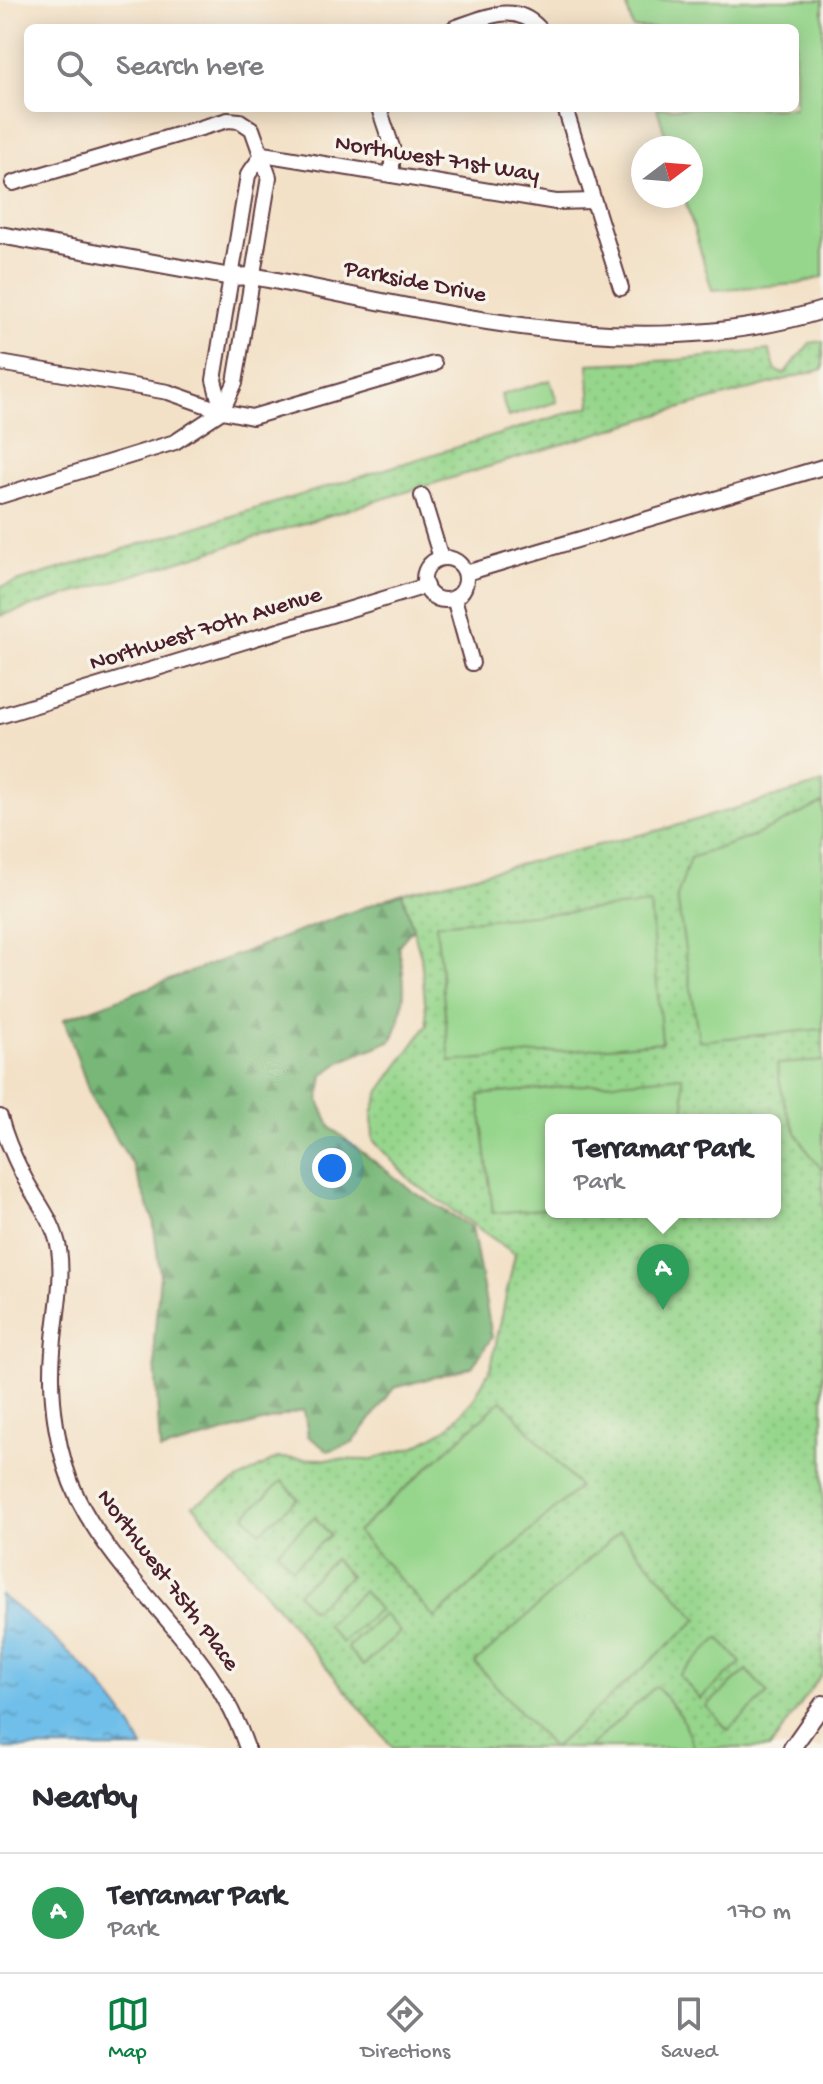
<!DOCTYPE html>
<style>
:root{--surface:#fff;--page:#f2f2f3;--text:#2b2b33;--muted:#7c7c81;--line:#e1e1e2;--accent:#0b8043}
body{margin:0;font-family:"Gochi Hand",sans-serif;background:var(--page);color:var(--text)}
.compass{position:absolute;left:631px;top:136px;width:72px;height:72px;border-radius:50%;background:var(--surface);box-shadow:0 4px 20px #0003;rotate:74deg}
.you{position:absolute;left:332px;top:1168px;width:28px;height:28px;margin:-20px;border:6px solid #fff;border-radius:50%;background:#1a73e8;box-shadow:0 0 0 12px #1a73e833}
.badge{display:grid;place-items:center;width:52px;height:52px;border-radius:50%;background:var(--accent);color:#fff;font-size:26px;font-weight:700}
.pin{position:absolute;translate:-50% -66px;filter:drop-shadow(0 2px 4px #0008)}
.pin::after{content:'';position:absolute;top:42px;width:28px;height:24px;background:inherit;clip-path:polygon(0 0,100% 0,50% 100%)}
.popup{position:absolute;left:545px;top:1114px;width:236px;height:104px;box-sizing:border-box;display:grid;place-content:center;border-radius:12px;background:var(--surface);filter:drop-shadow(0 2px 6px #0005);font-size:26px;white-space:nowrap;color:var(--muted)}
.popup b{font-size:30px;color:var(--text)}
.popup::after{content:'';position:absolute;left:50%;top:100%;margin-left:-16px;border:16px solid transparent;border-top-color:var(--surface)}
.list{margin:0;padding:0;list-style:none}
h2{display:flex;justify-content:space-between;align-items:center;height:104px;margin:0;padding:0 32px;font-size:34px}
h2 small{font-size:26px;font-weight:400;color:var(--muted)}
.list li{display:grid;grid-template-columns:52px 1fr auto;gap:24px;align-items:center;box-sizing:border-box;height:120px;padding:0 32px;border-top:2px solid var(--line)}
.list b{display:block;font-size:30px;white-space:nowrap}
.list p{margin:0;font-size:26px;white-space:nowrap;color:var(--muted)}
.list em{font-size:26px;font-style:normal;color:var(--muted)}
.icon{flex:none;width:44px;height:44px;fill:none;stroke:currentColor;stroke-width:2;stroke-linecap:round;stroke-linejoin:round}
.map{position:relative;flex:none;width:823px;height:1748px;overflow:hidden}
.search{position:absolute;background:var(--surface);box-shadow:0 4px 20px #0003;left:24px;right:24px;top:24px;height:88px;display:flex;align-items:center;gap:20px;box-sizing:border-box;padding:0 28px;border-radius:12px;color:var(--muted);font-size:30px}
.sheet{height:224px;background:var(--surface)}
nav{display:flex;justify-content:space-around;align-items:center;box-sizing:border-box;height:112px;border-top:2px solid var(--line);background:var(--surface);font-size:22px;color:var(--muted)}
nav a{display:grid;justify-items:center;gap:4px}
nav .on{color:var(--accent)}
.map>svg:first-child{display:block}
.grass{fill:url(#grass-dots);stroke:#707a5c;stroke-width:2;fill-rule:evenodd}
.forest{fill:url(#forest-firs);stroke:#616b52;stroke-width:2}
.garden{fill:#96d68c;stroke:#707a5c;stroke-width:2}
.water{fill:url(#water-ripples);stroke:#5c6f8a;stroke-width:2}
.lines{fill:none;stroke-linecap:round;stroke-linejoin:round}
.minor-casing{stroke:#633c42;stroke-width:18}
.tertiary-casing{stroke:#633c42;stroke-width:20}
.minor{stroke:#fff;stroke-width:14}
.tertiary{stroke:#fff;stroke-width:16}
.labels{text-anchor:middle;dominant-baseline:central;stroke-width:7;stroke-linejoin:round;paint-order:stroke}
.street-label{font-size:24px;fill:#4a1f2b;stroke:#f7f3e8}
</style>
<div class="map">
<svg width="823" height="1748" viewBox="0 0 823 1748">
<defs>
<pattern id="grass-dots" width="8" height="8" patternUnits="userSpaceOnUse" patternTransform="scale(2)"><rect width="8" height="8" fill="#96d68c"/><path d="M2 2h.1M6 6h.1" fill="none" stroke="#83b779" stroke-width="1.8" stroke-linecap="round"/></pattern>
<pattern id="forest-firs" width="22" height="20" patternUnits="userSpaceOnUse" patternTransform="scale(2)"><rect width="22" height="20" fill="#78b778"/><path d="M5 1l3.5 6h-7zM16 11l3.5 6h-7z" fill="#649463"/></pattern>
<pattern id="water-ripples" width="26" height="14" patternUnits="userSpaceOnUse" patternTransform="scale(2)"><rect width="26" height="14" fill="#6fbfea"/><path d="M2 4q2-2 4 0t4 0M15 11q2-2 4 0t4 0" fill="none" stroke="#5d9bbe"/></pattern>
</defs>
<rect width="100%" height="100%" fill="#f7f3e8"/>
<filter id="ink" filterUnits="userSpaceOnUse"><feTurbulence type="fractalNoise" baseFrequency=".0125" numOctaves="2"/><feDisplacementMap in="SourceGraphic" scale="16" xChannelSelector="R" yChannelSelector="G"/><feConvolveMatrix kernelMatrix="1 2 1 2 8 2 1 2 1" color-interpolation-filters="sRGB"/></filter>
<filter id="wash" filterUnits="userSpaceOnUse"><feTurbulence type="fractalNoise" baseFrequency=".006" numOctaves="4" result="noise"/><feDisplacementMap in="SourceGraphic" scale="32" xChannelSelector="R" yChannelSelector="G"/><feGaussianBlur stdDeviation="1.8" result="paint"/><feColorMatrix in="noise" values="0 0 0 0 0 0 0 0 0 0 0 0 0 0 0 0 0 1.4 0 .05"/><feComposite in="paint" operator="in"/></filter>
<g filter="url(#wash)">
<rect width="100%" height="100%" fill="#f3e1c7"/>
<g class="grass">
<path d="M 823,341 L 823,369 L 671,411 L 0,616 L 0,587 L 591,406 L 588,364 L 678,360 L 769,350 L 776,371 L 784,374 L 810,343 Z"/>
<path d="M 823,783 L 823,1672 L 770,1748 L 393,1748 L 193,1505 L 277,1458 L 369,1460 L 414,1447 L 448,1428 L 473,1400 L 491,1367 L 515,1254 L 411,1181 L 373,1140 L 372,1113 L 380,1091 L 427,1025 L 421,956 L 402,893 L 668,828 ZM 551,1120 L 775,1120 L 775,1212 L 551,1212 Z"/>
</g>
<path class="forest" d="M 402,893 L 413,928 L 398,946 C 407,982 406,1007 392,1040 L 342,1061 L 323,1075 L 319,1101 L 331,1128 L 414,1192 L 472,1227 L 492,1337 L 472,1367 L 394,1388 L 353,1443 L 328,1451 L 308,1436 L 304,1410 L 160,1451 L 154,1340 L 160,1275 L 153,1219 L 133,1165 L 92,1100 L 64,1019 Z"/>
<g class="garden">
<path d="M 625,0 L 823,0 L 823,277 L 798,284 L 712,290 L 684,196 L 691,196 L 691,148 L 669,148 L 657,108 L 795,108 L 795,28 L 633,28 Z"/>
<path d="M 550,380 L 557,402 L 508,417 L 501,395 Z"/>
<path d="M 823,803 L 823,1029 L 699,1041 L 677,897 L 690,858 L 754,836 Z"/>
<path d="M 650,904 L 662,1042 L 450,1062 L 436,924 Z"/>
<path d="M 823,1061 L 823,1170 C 794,1139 782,1106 777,1064 Z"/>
<path d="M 682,1076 L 686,1120 L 551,1120 L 551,1208 L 493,1213 L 479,1095 Z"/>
<path d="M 502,1400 L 579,1487 L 435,1618 L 357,1532 Z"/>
<path d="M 282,1481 L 298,1498 L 260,1532 L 245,1515 Z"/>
<path d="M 314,1517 L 330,1535 L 292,1568 L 277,1551 Z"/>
<path d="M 620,1531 L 698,1619 L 553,1748 L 475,1663 Z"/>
<path d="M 334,1559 L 350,1576 L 312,1610 L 297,1593 Z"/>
<path d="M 363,1591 L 379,1609 L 342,1643 L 326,1625 Z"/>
<path d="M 384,1614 L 400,1632 L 363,1666 L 347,1648 Z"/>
<path d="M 719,1638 L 741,1663 L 700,1699 L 679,1675 Z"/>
<path d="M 747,1670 L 768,1694 L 728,1730 L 706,1706 Z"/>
<path d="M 656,1686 L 681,1716 L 694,1748 L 588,1748 Z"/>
</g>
<path class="water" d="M 0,1595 C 53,1635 113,1686 143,1748 L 0,1748 Z"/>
</g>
<g filter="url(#ink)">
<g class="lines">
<defs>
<g id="minor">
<path d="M 454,28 C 485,18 514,1 539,28"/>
<path d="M 379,108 L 392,147 L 392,175"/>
<path d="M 565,108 L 621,288"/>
<path d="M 263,154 L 556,202 L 593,201"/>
<path d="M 13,183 L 228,120 L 240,121 L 252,129 L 269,177 L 235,383 L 222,411"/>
<path d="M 0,363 L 168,392 L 222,411"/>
<path d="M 222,411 L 214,380 L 231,277 L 248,175 L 263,154"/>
<path d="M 0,496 L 175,442 L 222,411 L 252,417 L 434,364"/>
<path d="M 422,496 L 441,558"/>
<circle cx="445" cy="579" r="21"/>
<path d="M 466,573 L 823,467"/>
<path d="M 454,598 L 472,663"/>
<path d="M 0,716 L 426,586"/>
<path d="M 0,1117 C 5,1136 13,1155 22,1173 C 34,1199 54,1219 59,1249 C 64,1282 55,1317 53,1351 C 49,1398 57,1456 78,1499 C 124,1590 215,1649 247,1748"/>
</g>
<g id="tertiary">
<path d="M 0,235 L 231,277 L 252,276 C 439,311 634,368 823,310"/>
<path d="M 792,1748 L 823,1704"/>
</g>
</defs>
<use href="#minor" class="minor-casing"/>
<use href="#tertiary" class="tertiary-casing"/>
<use href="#minor" class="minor"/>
<use href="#tertiary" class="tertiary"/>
</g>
</g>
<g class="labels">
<g class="street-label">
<text transform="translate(437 160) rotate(9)">Northwest 71st Way</text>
<text transform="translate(415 283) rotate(11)">Parkside Drive</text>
<text transform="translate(206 630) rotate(-17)">Northwest 70th Avenue</text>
<text transform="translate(167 1581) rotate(53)">Northwest 75th Place</text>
</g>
</g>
</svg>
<svg class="compass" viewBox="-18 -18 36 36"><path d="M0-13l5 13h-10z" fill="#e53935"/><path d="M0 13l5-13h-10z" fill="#7c7c81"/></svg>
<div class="you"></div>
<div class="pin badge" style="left:663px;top:1310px;background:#2e9e5b">A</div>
<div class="popup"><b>Terramar Park</b>Park</div>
<div class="search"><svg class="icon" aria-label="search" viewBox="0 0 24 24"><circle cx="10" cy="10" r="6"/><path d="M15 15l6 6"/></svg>Search here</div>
</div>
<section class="sheet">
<h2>Nearby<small></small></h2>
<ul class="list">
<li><span class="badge" style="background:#2e9e5b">A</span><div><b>Terramar Park</b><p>Park</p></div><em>170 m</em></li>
</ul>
</section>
<nav>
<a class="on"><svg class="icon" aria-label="map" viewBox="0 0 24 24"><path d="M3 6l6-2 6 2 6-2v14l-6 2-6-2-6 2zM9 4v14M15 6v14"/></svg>Map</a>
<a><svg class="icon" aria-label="directions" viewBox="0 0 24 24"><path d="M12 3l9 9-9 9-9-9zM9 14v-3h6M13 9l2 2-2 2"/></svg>Directions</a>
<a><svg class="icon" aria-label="saved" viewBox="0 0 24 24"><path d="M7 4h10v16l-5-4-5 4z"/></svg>Saved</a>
</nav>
